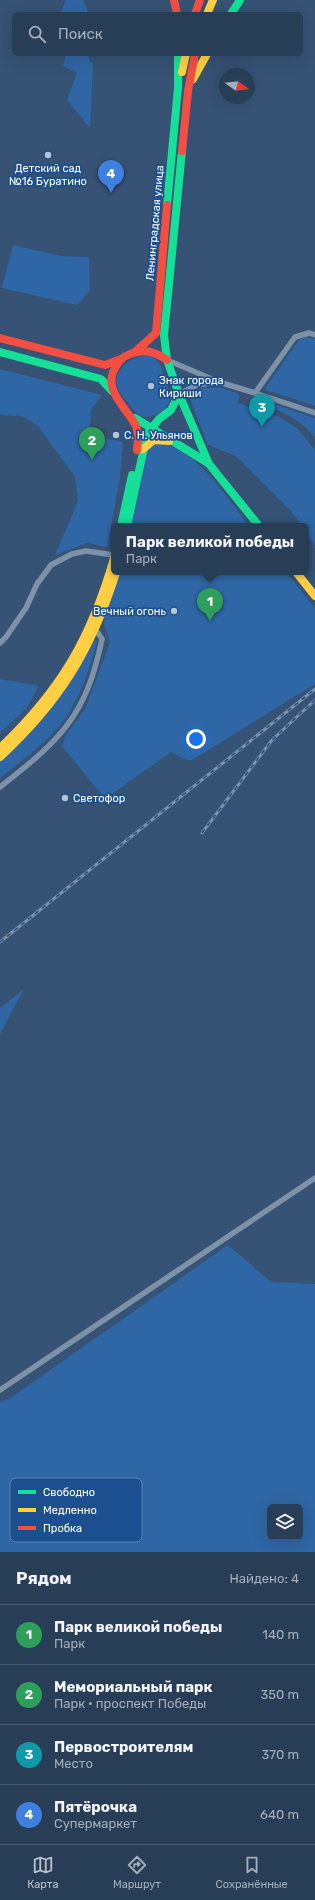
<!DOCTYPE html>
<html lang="ru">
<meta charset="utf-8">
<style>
:root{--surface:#283e57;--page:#30455d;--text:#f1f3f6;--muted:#a5aeba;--line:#44576d;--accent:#b9c2ce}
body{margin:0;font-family:Rubik,sans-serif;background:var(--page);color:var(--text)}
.controls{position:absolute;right:12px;bottom:12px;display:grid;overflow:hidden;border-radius:6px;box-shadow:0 4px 16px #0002}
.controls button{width:36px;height:36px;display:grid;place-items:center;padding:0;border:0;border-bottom:1px solid var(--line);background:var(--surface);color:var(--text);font:20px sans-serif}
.compass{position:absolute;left:219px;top:68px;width:36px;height:36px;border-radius:50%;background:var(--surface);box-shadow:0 4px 16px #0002;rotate:104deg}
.you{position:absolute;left:196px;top:739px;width:14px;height:14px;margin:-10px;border:3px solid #fff;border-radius:50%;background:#1a73e8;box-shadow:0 0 0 6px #1a73e833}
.badge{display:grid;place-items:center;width:26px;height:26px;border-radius:50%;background:var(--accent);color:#fff;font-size:13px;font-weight:700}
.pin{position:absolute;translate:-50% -33px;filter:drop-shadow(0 1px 2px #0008)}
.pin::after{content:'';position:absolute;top:21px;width:14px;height:12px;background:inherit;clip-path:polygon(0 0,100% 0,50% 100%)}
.popup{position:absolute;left:111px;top:523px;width:198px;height:52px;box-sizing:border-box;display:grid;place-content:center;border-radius:6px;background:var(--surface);filter:drop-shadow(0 1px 3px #0005);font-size:13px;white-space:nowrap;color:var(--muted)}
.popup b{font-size:15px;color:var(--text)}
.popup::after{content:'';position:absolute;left:50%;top:100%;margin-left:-8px;border:8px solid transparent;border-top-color:var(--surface)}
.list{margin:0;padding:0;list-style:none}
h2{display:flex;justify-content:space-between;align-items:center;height:52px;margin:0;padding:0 16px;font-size:17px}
h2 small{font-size:13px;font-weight:400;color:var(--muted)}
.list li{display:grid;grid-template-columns:26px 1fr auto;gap:12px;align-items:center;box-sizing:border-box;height:60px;padding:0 16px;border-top:1px solid var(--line)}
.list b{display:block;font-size:15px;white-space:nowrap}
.list p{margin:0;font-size:13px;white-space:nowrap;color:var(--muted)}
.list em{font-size:13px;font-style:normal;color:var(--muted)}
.icon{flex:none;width:22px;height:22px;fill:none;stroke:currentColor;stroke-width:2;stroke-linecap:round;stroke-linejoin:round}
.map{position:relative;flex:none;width:315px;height:1552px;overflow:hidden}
.search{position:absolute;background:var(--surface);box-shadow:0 4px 16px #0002;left:12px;right:12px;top:12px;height:44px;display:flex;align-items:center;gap:10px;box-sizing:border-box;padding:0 14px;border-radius:6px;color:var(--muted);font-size:15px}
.sheet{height:292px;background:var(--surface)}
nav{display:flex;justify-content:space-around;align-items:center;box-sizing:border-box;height:56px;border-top:1px solid var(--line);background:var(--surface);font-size:11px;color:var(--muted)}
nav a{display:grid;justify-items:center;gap:2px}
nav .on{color:var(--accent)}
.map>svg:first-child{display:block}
.green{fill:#2f66a5;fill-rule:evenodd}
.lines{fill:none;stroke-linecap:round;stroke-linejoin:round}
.street{stroke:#7d92a8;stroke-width:5.5}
.fast{stroke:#16e098;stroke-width:8}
.slow{stroke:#ffcf43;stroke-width:8}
.jam{stroke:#f24e42;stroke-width:8}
.rail-casing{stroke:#7e92a7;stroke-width:3}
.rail{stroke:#1b4f8f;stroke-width:1.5;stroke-dasharray:4.5;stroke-linecap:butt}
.poi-dot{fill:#b9c2ce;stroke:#1b4f8f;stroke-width:1.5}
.labels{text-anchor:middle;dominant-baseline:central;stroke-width:3.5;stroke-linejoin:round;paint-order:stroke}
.poi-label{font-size:11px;fill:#fff;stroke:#1b4f8f;text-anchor:start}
.street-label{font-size:11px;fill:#fff;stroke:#1b4f8f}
.key{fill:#1b4f8f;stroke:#5f84b1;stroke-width:1}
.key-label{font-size:11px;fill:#fff}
</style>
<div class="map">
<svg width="315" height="1552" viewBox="0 0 315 1552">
<rect width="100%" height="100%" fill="#365274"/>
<g class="green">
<path d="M 66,0 L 82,0 L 86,6 L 88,14 L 60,14 Z"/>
<path d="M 66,54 L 89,54 L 89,60 L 93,63 L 90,128 L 67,100 L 77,73 L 63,66 Z"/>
<path d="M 13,245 L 61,256 L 89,257 L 90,290 L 77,305 L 2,288 Z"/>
<path d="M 306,337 L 315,339 L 315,406 L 266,390 L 265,388 L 299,340 Z"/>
<path d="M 147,355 C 159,358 162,367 165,378 C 173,398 173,412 147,417 C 137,416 134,410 128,403 C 125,399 121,395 119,391 C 109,371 131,357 147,355 Z"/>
<path d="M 0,369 L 102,395 L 91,410 L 90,428 L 102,438 L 123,442 L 120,478 L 107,547 L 87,543 L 55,555 L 78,501 L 75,477 L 38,426 L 22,416 L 0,415 Z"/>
<path d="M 201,388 L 221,388 L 239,394 L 238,403 L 279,417 L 297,428 L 315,450 L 315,546 L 306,532 L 306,526 L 302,526 L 291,511 L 236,456 L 208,445 L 188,394 Z"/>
<path d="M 253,397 L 315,418 L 315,437 C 296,415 276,409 249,400 Z"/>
<path d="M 158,443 C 197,448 227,498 249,526 L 129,526 L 133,508 L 137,501 L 147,449 Z"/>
<path d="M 119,572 L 286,572 L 315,608 L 315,684 L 192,760 L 186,760 L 171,752 L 105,799 L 62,746 L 65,736 L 85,709 L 110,642 L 104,625 L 104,617 Z"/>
<path d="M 95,640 L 97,641 C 91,666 82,691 69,713 C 52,739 24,759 0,778 L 0,760 Z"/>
<path d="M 0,679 L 39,686 L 27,708 L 0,733 Z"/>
<path d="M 24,989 L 0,1034 L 0,1008 Z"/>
<path d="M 228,1245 L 271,1282 L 315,1284 L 315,1552 L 0,1552 L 0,1402 L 9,1399 ZM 270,1507 L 300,1507 L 300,1537 L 270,1537 Z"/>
</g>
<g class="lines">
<g class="street">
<path d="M 167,360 L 219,382 L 255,393 L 295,337 L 309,333 L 315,335"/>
<path d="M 255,393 L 315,413"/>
<path d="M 179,394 L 197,385 L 217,382"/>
<path d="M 0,643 L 6,637 L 26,608 L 37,584 L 51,565 L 72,554 L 86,551 L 114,555"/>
<path d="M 0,787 C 60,740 86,717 102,639 L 96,630"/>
<path d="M 0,1390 L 315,1178"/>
</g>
<g class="fast">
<path d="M 231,14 L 240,0"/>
<path d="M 167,205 L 178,88 L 178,54"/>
<path d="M 0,352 L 101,379 L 112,391"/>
<path d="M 179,394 L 209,464 L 259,526"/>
<path d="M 135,418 L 208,463"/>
<path d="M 121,526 L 132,475"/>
<path d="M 127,526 L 147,434 L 159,419 L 171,410 L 179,394 L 167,360 L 164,335 L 182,151"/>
</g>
<g class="slow">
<path d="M 207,14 L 213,0"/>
<path d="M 182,72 L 186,54"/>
<path d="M 193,79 L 207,54"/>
<path d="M 143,449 L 154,440 L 169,441"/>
<path d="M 296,572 L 315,596"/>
<path d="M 0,748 C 61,690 91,638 114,558"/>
<path d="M 0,757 C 60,701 91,651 116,573"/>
</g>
<g class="jam">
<path d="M 174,0 L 177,14"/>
<path d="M 195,14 L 200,0"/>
<path d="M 182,151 L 188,91 L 195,54"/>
<path d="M 0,338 L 105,365 L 121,359"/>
<path d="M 136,351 L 156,333 L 167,205"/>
<path d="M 137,450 C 138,442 139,433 136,426 C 127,408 102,390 115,368 C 119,361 122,357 130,354 C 144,348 155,352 167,360"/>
</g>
<defs>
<g id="rail">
<path d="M 202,833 L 272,740 L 315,700"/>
<path d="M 0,942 L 315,689"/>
</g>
</defs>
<use href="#rail" class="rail-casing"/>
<use href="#rail" class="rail"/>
</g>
<g class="poi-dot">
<circle cx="48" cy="155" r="4"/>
<circle cx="151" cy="386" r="4"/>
<circle cx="116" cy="435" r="4"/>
<circle cx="174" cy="611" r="4"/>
<circle cx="65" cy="798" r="4"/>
</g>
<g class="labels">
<g class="poi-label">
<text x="48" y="168" text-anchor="middle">Детский сад<tspan x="48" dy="13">№16 Буратино</tspan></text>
<text x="159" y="380">Знак города<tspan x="159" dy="13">Кириши</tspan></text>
<text x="124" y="435">С. Н. Ульянов</text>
<text x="166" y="611" text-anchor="end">Вечный огонь</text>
<text x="73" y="798">Светофор</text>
</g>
<g class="street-label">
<text transform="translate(155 223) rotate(-85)">Ленинградская улица</text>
</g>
</g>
<rect x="10" y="1478" width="132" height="64" rx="6" class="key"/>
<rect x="18" y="1490" width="18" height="4" fill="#16e098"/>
<rect x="18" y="1508" width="18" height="4" fill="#ffcf43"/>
<rect x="18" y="1526" width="18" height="4" fill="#f24e42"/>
<g class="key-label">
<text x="43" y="1496">Свободно</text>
<text x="43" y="1514">Медленно</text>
<text x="43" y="1532">Пробка</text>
</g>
</svg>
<div class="controls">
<button><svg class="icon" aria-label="layers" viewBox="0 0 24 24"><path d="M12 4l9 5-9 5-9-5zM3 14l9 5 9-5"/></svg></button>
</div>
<svg class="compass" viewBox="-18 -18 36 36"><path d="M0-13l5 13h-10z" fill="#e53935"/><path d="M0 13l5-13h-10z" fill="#a5aeba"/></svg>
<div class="you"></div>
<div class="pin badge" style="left:210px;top:621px;background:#2e9e5b">1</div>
<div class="popup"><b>Парк великой победы</b>Парк</div>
<div class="pin badge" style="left:92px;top:460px;background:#2e9e5b">2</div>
<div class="pin badge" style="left:262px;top:427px;background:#0f9aa8">3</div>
<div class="pin badge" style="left:111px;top:193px;background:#3f7fe0">4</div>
<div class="search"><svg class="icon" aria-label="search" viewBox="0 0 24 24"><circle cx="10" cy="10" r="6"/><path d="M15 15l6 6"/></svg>Поиск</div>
</div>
<section class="sheet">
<h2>Рядом<small>Найдено: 4</small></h2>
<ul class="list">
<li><span class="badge" style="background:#2e9e5b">1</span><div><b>Парк великой победы</b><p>Парк</p></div><em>140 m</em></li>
<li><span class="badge" style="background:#2e9e5b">2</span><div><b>Мемориальный парк</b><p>Парк · проспект Победы</p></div><em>350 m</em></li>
<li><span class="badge" style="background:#0f9aa8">3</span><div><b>Первостроителям</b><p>Место</p></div><em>370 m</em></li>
<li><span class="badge" style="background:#3f7fe0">4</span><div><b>Пятёрочка</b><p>Супермаркет</p></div><em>640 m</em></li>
</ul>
</section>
<nav>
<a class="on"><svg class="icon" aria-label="map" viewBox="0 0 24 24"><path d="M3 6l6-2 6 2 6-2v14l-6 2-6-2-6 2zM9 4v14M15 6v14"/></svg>Карта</a>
<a><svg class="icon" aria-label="directions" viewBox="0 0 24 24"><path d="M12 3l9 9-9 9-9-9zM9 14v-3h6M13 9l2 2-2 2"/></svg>Маршрут</a>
<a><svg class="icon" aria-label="saved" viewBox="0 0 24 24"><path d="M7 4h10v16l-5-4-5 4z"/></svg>Сохранённые</a>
</nav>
